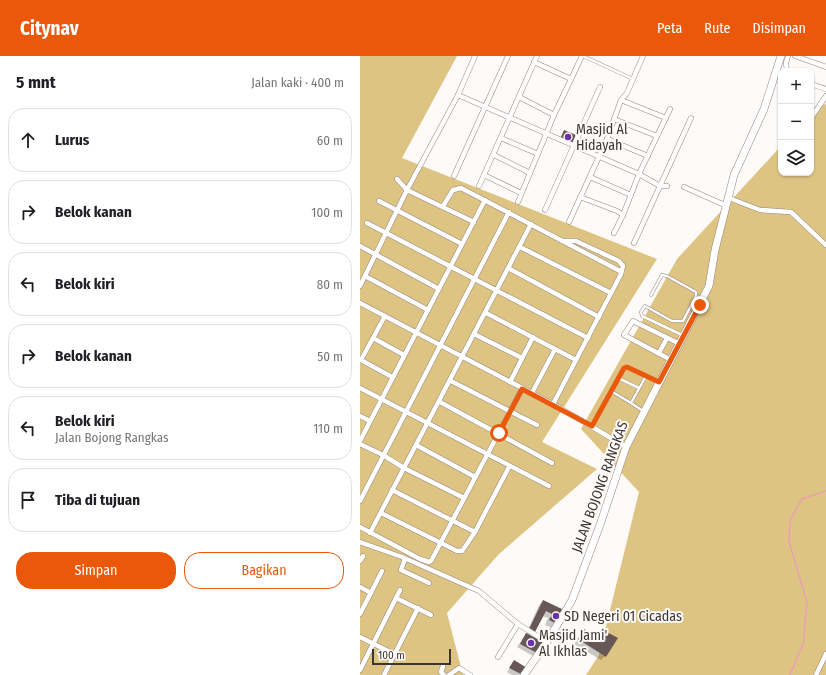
<!DOCTYPE html>
<html lang="id">
<meta charset="utf-8">
<style>
:root{--surface:#fff;--page:#f6f6f6;--text:#202124;--muted:#757577;--line:#e0e0e0;--accent:#ea580c}
body{margin:0;font-family:"Fira Sans Condensed",sans-serif;background:var(--page);color:var(--text)}
.controls{position:absolute;right:12px;top:12px;display:grid;overflow:hidden;border-radius:8px;box-shadow:0 1px 3px #0004}
.controls button{width:36px;height:36px;display:grid;place-items:center;padding:0;border:0;border-bottom:1px solid var(--line);background:var(--surface);color:var(--text);font:20px sans-serif}
.scale{position:absolute;left:12px;bottom:10px;width:79px;box-sizing:border-box;padding-left:4px;border:2px solid #3c3633;border-top:0;font-size:11px;line-height:14px;white-space:nowrap;color:#3c3633;-webkit-text-stroke:3px #fdfaf8;paint-order:stroke}
.stop{position:absolute;width:12px;height:12px;margin:-9px;border:3px solid #ea580c;border-radius:50%;background:#fff}
.stop.end{background:#ea580c;border-color:#fff;box-shadow:0 1px 4px #0008}
.list{margin:0;padding:0;list-style:none}
h2{display:flex;justify-content:space-between;align-items:center;height:52px;margin:0;padding:0 16px;font-size:17px}
h2 small{font-size:13px;font-weight:400;color:var(--muted)}
.list li{display:grid;grid-template-columns:26px 1fr auto;gap:12px;align-items:center;box-sizing:border-box;height:64px;margin:0 8px 8px;padding:0 8px;border:1px solid var(--line);border-radius:16px}
.list b{display:block;font-size:15px;white-space:nowrap}
.list p{margin:0;font-size:13px;white-space:nowrap;color:var(--muted)}
.list em{font-size:13px;font-style:normal;color:var(--muted)}
.actions{display:flex;gap:8px;padding:12px 16px}
.actions a{flex:1;padding:9px 0;border:1px solid var(--accent);border-radius:16px;text-align:center;font-size:14px;color:var(--accent)}
.actions .main{background:var(--accent);color:#fff}
.icon{flex:none;width:22px;height:22px;fill:none;stroke:currentColor;stroke-width:2;stroke-linecap:round;stroke-linejoin:round}
.map{position:relative;flex:none;width:466px;height:619px;overflow:hidden}
header{display:flex;align-items:center;gap:24px;box-sizing:border-box;height:56px;padding:0 20px;background:var(--accent);color:#fff}
header strong{font-size:19px}
nav{display:flex;gap:22px;margin-inline-start:auto;font-size:14px}
main{display:flex}
aside{flex:1;background:var(--surface)}
.map>svg:first-child{display:block}
.green{fill:#dec482}
.shadow{fill:#0003}
.lines{fill:none;stroke-linecap:round;stroke-linejoin:round}
.stream{stroke:#e9a0b0;stroke-width:1.5}
.building{fill:#675756}
.service-casing{stroke:#95867f;stroke-width:3.5}
.minor-casing{stroke:#95867f;stroke-width:5.5}
.secondary-casing{stroke:#95867f;stroke-width:8}
.service{stroke:#fff;stroke-width:2.5}
.minor{stroke:#fff;stroke-width:4.5}
.secondary{stroke:#fff;stroke-width:7}
.route{stroke:#ea580c;stroke-width:5}
.poi-dot{fill:#6c32a8;stroke:#fdfaf8;stroke-width:1.5}
.labels{text-anchor:middle;dominant-baseline:central;stroke-width:4;stroke-linejoin:round;paint-order:stroke}
.poi-label{font-size:14px;fill:#3c3633;stroke:#fdfaf8;text-anchor:start}
.street-label{font-size:14px;fill:#3c3633;stroke:#fdfaf8}
</style>
<header>
<strong>Citynav</strong>
<nav><a>Peta</a><a>Rute</a><a>Disimpan</a></nav>
</header>
<main>
<aside>
<h2>5 mnt<small>Jalan kaki · 400 m</small></h2>
<ul class="list">
<li><svg class="icon" aria-label="ahead" viewBox="0 0 24 24"><path d="M12 20V5M6 11l6-6 6 6"/></svg><div><b>Lurus</b></div><em>60 m</em></li>
<li><svg class="icon" aria-label="right" viewBox="0 0 24 24"><path d="M7 20v-9h11M14 6l5 5-5 5"/></svg><div><b>Belok kanan</b></div><em>100 m</em></li>
<li><svg class="icon" aria-label="left" viewBox="0 0 24 24"><path d="M17 20v-9H6M10 6l-5 5 5 5"/></svg><div><b>Belok kiri</b></div><em>80 m</em></li>
<li><svg class="icon" aria-label="right" viewBox="0 0 24 24"><path d="M7 20v-9h11M14 6l5 5-5 5"/></svg><div><b>Belok kanan</b></div><em>50 m</em></li>
<li><svg class="icon" aria-label="left" viewBox="0 0 24 24"><path d="M17 20v-9H6M10 6l-5 5 5 5"/></svg><div><b>Belok kiri</b><p>Jalan Bojong Rangkas</p></div><em>110 m</em></li>
<li><svg class="icon" aria-label="arrive" viewBox="0 0 24 24"><path d="M6 21V4h12l-3 4 3 4H6"/></svg><div><b>Tiba di tujuan</b></div></li>
</ul>
<div class="actions"><a class="main">Simpan</a><a>Bagikan</a></div>
</aside>
<div class="map">
<svg width="466" height="619" viewBox="0 0 466 619">
<rect width="100%" height="100%" fill="#fdfaf8"/>
<g class="green">
<path d="M 0,0 L 97,0 L 42,102 L 297,203 L 182,386 L 237,413 L 139,498 L 87,557 L 103,619 L 0,619 Z"/>
<path d="M 466,48 L 466,619 L 226,619 L 239,599 L 279,436 L 221,373 L 317,203 L 421,90 L 421,117 L 451,117 L 451,57 L 455,52 Z"/>
</g>
<g class="shadow">
<path d="M 183,545 L 203,554 L 192,572 L 185,569 L 188,562 L 182,560 L 175,576 L 170,580 L 176,597 L 173,600 L 157,591 L 166,578 L 179,549 Z"/>
<path d="M 224,575 L 239,584 L 246,576 L 245,600 L 241,604 L 214,588 Z"/>
<path d="M 154,606 L 162,619 L 152,619 L 147,616 Z"/>
</g>
<g class="lines">
<path class="stream" d="M 430,619 L 443,588 L 447,547 L 429,485 L 430,464 L 442,443 L 466,435"/>
</g>
<g class="building">
<path d="M 204,74 L 216,79 L 212,88 L 200,83 Z"/>
<path d="M 183,544 L 204,554 L 197,568 L 189,564 L 192,558 L 186,555 L 175,576 L 169,573 Z"/>
<path d="M 224,573 L 240,583 L 245,575 L 258,582 L 246,601 L 218,583 Z"/>
<path d="M 166,577 L 183,586 L 177,597 L 160,588 Z"/>
<path d="M 154,604 L 167,612 L 163,619 L 149,612 Z"/>
</g>
<g class="lines">
<defs>
<g id="service">
<path d="M 223,0 L 273,23"/>
<path d="M 291,239 L 302,219 L 307,220 L 336,236 L 336,240 L 323,265 L 312,265 L 285,250 L 281,256 L 282,260 L 322,279"/>
<path d="M 258,322 L 279,332"/>
<path d="M 251,335 L 271,347 L 286,320"/>
<path d="M 271,347 L 283,355"/>
<path d="M 232,370 L 264,312 L 267,311 L 298,326"/>
</g>
<g id="minor">
<path d="M 435,0 L 466,11"/>
<path d="M 174,6 L 211,23"/>
<path d="M 427,15 L 426,7 L 428,0"/>
<path d="M 451,28 L 466,33"/>
<path d="M 98,39 L 279,118 L 300,130 L 307,130"/>
<path d="M 159,41 L 194,59"/>
<path d="M 261,44 L 306,62"/>
<path d="M 451,62 L 466,40"/>
<path d="M 254,63 L 297,80"/>
<path d="M 141,82 L 178,98"/>
<path d="M 247,83 L 288,100"/>
<path d="M 134,99 L 170,117"/>
<path d="M 124,119 L 161,137"/>
<path d="M 94,120 L 148,0"/>
<path d="M 230,121 L 271,139"/>
<path d="M 37,123 L 47,134 L 114,166"/>
<path d="M 119,130 L 177,0"/>
<path d="M 324,131 L 367,150"/>
<path d="M 220,141 L 257,155 L 263,159 L 279,118 L 310,53"/>
<path d="M 369,142 L 400,154 L 431,156 L 466,189"/>
<path d="M 19,145 L 102,188"/>
<path d="M 158,146 L 194,59 L 222,0"/>
<path d="M 83,150 L 93,134 L 101,132 L 260,215 L 261,218 L 193,348"/>
<path d="M 185,154 L 240,31"/>
<path d="M 209,166 L 247,83 L 261,44 L 267,37 L 283,0"/>
<path d="M 7,167 L 228,282"/>
<path d="M 254,177 L 263,159"/>
<path d="M 202,185 L 216,185 L 259,205 L 263,210 L 261,218"/>
<path d="M 274,187 L 331,62"/>
<path d="M 0,190 L 79,233"/>
<path d="M 160,191 L 251,237"/>
<path d="M 148,212 L 239,261"/>
<path d="M 5,220 L 68,254"/>
<path d="M 0,230 L 47,134 L 98,39 L 115,0"/>
<path d="M 0,247 L 202,353 L 266,391"/>
<path d="M 126,257 L 216,304"/>
<path d="M 114,278 L 162,302"/>
<path d="M 13,282 L 44,299"/>
<path d="M 299,297 L 307,282"/>
<path d="M 0,304 L 1,304 L 25,260"/>
<path d="M 1,304 L 32,321"/>
<path d="M 311,304 L 264,279 L 273,265 L 320,288"/>
<path d="M 91,325 L 177,369"/>
<path d="M 150,326 L 173,281"/>
<path d="M 0,332 L 189,430"/>
<path d="M 172,337 L 195,293"/>
<path d="M 80,346 L 192,407"/>
<path d="M 0,360 L 10,365"/>
<path d="M 0,385 L 125,144"/>
<path d="M 0,388 L 23,399 L 44,412 L 104,442"/>
<path d="M 56,389 L 115,421"/>
<path d="M 32,434 L 115,476"/>
<path d="M 0,445 L 149,156"/>
<path d="M 21,457 L 97,495 L 102,495 L 115,476 L 149,411"/>
<path d="M 0,471 L 60,503 L 69,506 L 71,505 L 162,333"/>
<path d="M 10,477 L 171,168"/>
<path d="M 0,486 L 42,501 L 119,535 L 158,568 L 187,586"/>
<path d="M 45,503 L 41,514 L 69,527"/>
<path d="M 0,505 L 3,500"/>
<path d="M 0,531 L 11,537"/>
<path d="M 36,542 L 71,559"/>
<path d="M 0,558 L 22,515"/>
<path d="M 0,581 L 34,598"/>
<path d="M 138,601 L 158,568"/>
<path d="M 83,610 L 81,616 L 84,619"/>
<path d="M 0,614 L 40,534"/>
<path d="M 24,619 L 58,552"/>
<path d="M 89,619 L 99,612 L 110,619"/>
<path d="M 456,619 L 466,598"/>
</g>
<path id="secondary" d="M 164,619 L 187,586 L 212,544 L 241,466 L 266,391 L 349,230 L 355,194 L 374,119 L 404,53 L 421,0"/>
</defs>
<use href="#service" class="service-casing"/>
<use href="#minor" class="minor-casing"/>
<use href="#secondary" class="secondary-casing"/>
<use href="#service" class="service"/>
<use href="#minor" class="minor"/>
<use href="#secondary" class="secondary"/>
</g>
<g class="lines">
<path class="route" d="M 139,377 L 162,333 L 232,370 L 264,312 L 267,311 L 299,326 L 340,249"/>
</g>
<g class="poi-dot">
<circle cx="208" cy="81" r="4"/>
<circle cx="196" cy="560" r="4"/>
<circle cx="171" cy="587" r="4"/>
</g>
<g class="labels">
<g class="poi-label">
<text x="216" y="73">Masjid Al<tspan x="216" dy="16">Hidayah</tspan></text>
<text x="204" y="560">SD Negeri 01 Cicadas</text>
<text x="179" y="579">Masjid Jami'<tspan x="179" dy="16">Al Ikhlas</tspan></text>
</g>
<g class="street-label">
<text transform="translate(240 431) rotate(-70)">JALAN BOJONG RANGKAS</text>
</g>
</g>
</svg>
<div class="controls">
<button>+</button>
<button>−</button>
<button><svg class="icon" aria-label="layers" viewBox="0 0 24 24"><path d="M12 4l9 5-9 5-9-5zM3 14l9 5 9-5"/></svg></button>
</div>
<div class="scale">100 m</div>
<div class="stop" style="left:139px;top:377px"></div>
<div class="stop end" style="left:340px;top:249px"></div>
</div>
</main>
